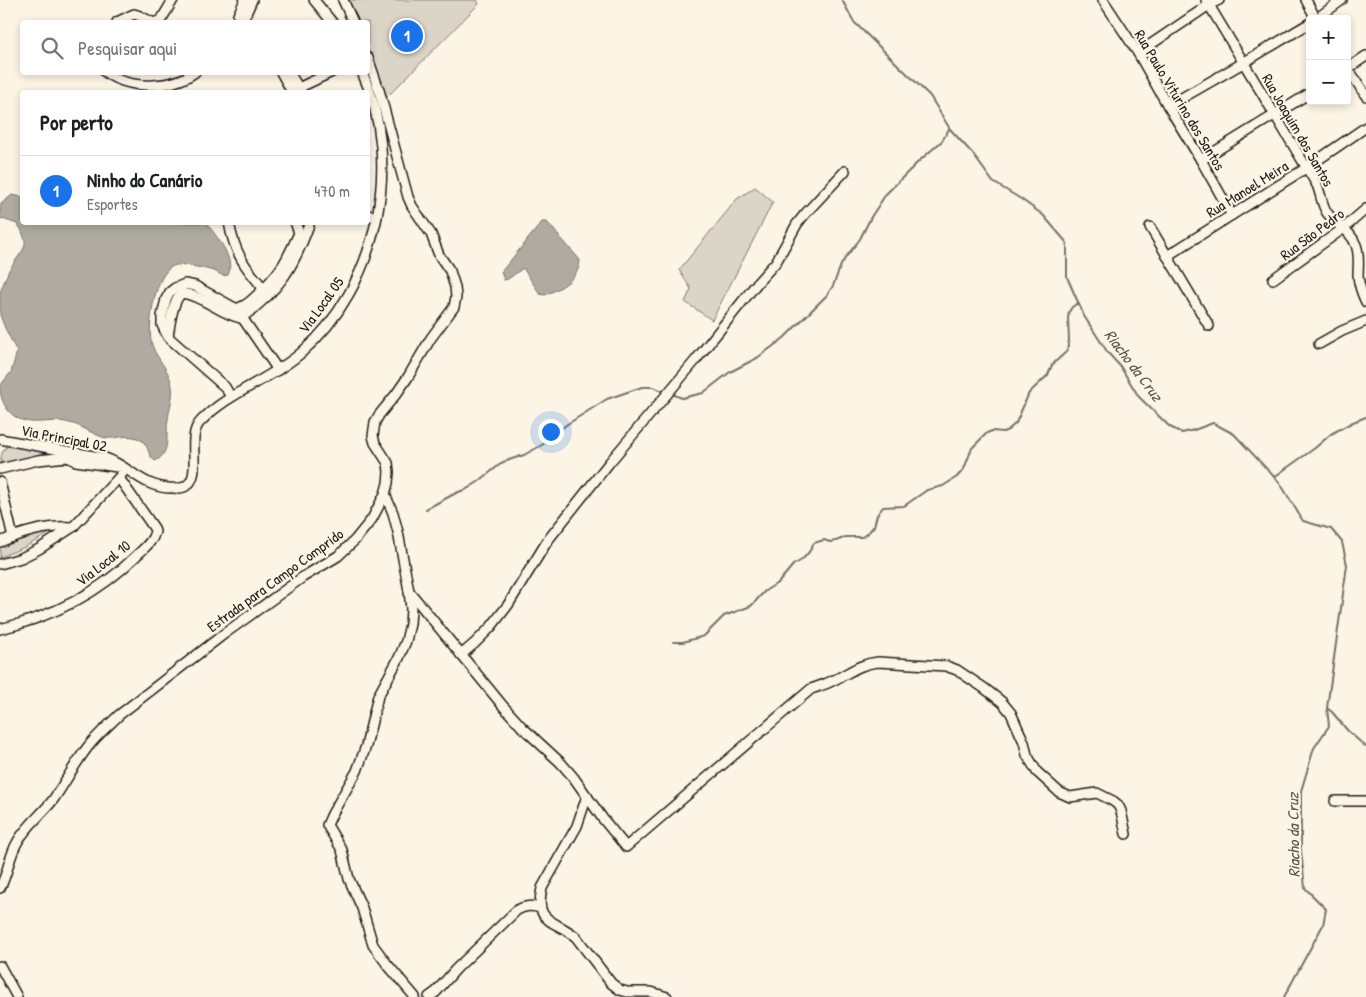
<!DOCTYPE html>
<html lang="pt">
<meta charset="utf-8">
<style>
:root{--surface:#fff;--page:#f6f6f6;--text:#202124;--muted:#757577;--line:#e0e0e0;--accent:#1a73e8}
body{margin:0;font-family:"Patrick Hand",sans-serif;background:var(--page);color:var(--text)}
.controls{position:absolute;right:15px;top:15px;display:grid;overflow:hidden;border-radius:5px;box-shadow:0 2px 8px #0003}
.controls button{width:45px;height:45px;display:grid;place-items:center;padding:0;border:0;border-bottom:1px solid var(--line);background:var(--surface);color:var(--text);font:25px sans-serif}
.you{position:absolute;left:550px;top:431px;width:18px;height:18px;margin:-12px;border:4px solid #fff;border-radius:50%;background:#1a73e8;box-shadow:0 0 0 8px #1a73e833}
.badge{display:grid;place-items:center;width:32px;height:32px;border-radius:50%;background:var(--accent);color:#fff;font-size:16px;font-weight:700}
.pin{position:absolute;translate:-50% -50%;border:2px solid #fff;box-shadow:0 1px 5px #0006}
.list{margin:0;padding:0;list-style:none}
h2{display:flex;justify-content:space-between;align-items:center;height:65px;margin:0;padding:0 20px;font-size:21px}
h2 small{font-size:16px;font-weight:400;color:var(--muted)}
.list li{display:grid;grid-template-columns:32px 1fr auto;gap:15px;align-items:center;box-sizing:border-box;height:70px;padding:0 20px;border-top:1px solid var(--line)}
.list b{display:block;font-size:19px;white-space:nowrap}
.list p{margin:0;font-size:16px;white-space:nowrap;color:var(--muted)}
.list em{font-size:16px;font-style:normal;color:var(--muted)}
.icon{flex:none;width:28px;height:28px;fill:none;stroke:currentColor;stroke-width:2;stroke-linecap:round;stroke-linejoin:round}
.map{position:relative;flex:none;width:1366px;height:997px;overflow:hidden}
.search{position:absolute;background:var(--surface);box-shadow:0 2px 8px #0003;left:20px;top:20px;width:350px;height:55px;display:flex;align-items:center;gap:12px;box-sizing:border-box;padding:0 18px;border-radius:5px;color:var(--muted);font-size:19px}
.panel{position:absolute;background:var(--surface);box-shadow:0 2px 8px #0003;left:20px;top:90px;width:350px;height:135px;border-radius:5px}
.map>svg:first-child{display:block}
.green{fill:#dbd5c8;stroke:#7c7872}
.water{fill:#b0aba1;stroke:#75726c}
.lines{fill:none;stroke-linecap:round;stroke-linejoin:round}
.stream{stroke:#75726c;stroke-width:2}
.minor-casing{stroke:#1c1c1c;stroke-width:12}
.minor{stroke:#fcf5e5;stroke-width:9}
.labels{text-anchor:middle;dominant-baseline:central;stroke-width:4.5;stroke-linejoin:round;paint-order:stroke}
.street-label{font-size:15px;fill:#1c1c1c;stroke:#fcf5e5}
.water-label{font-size:16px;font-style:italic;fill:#575551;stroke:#fcf5e5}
</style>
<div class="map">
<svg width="1366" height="997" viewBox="0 0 1366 997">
<rect width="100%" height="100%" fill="#fcf5e5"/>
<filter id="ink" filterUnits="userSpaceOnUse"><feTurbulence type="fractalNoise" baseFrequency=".02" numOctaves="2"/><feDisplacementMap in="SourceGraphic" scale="10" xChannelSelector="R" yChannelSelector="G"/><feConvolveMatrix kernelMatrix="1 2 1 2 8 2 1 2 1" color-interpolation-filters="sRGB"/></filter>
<g filter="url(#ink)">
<g class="green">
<path d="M 346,0 L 477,0 L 479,4 L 387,97 L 368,49 L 368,22 L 356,22 Z"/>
<path d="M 755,187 L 773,202 L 712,320 L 685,302 L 691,289 L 679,270 L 737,199 Z"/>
<path d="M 10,445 L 50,453 L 4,464 L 1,462 C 0,455 3,448 10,445 Z"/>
<path d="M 55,530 L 25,547 L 0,557 L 0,545 L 12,539 Z"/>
</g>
<g class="water">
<path d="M 12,195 L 22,197 L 22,222 L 206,223 C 216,235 236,259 228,275 C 222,277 219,273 214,271 C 206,269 179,262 173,266 C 155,274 148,323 151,341 C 154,357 170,369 172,386 C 174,397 169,408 168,420 C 165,434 172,453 155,461 C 146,454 150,443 137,438 C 126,434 116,439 106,438 C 95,436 83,426 70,423 C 57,419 45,423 32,422 C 12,421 0,405 0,386 L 11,372 L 17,352 L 5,328 L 0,315 L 0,292 L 9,270 L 23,250 L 25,245 L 25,240 L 21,229 L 17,224 L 0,218 L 1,204 Z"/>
<path d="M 542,222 L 547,222 L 580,260 C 579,279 561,288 545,295 L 540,294 L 523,268 L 508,279 L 504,280 L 501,272 Z"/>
</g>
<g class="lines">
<g class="stream">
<path d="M 842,0 L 854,22 L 930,96 L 950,129 L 972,153 L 993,182 L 1021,199 L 1043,215 L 1067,243 L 1067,277 L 1084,316 L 1108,353 L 1120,366 L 1139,397 L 1170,427 L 1182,433 L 1194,430 L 1213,423 L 1234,434 L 1280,483 L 1303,521 L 1331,529 L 1342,542 L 1347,565 L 1327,708 L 1329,726 L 1314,748 L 1301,791 L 1301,850 L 1305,888 L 1326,909 L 1323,925 L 1284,997"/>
<path d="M 672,394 L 682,398 L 703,393 L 730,372 L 757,358 L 784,338 L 827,295 L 833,286 L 841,265 L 846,257 L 860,239 L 871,217 L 886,194 L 918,162 L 942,141 L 949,129"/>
<path d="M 1274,477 L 1315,448 L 1331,434 L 1353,422 L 1366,417"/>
<path d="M 426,509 L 456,493 L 467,489 L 478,482 L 503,462 L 524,455 L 542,445 L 566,425 L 607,399 L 642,387 L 653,387 L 665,392"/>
<path d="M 673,642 L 683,642 L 704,636 L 724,616 L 751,606 L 765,591 L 779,582 L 793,565 L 802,560 L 809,552 L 814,543 L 824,540 L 830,542 L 836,541 L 846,537 L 862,537 L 867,534 L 874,526 L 877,515 L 883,507 L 904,506 L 927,490 L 943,486 L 957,477 L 964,469 L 972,448 L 987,433 L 992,431 L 1003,432 L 1008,430 L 1016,423 L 1029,393 L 1048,375 L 1052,365 L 1067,351 L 1069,340 L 1068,318 L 1069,312 L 1072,307 L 1078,303"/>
<path d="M 1327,708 L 1332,712 L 1348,731 L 1366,747"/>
</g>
<defs>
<g id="minor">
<path d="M 314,0 L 332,22"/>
<path d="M 343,0 L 353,22"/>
<path d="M 1103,0 L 1138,53 L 1168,106 L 1201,160 L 1232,215"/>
<path d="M 1206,0 L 1317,185 C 1321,194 1322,207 1328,214 C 1337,225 1351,231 1356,245 C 1360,255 1358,266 1358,276 C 1359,285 1362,294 1366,302"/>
<path d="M 1306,0 L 1316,19 L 1342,0"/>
<path d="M 117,22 L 134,14 L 140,16 L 152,22"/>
<path d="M 156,22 L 161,20 L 173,0"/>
<path d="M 238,22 L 238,15 L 245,0"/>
<path d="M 244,22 L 244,18 L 252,0"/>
<path d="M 1138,53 L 1209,5 L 1219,0"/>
<path d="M 1347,67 L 1366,96"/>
<path d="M 1347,69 L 1366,56"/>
<path d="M 105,72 C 129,90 171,89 195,72"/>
<path d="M 281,72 L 292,92"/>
<path d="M 289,72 L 301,92"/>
<path d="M 292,91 L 332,72"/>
<path d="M 1168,106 L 1243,63 L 1310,23"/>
<path d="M 1201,160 L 1310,93"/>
<path d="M 368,215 L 377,217"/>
<path d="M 229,222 C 234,253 246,269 266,291"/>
<path d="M 1150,227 L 1209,326"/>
<path d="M 1167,256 L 1303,170 L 1366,127"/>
<path d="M 1273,279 L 1344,228 L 1366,209"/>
<path d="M 239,313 L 278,370"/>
<path d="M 168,336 C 170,325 172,300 182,293 C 204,296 220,314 241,318 C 280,290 294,267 310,222"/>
<path d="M 1319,344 L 1342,331 L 1366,321"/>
<path d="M 231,397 L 225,387 L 168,337 L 162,325 L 162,316 L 166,299 L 170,292 L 175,288 L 185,284 L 195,286 L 233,307 C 237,308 237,309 241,307 C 252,303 276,276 283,265 C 289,255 294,244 299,233 L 295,222"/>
<path d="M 0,439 L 105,458 C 129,466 141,486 169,488 C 174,488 180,489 184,487 C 205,478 184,437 201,421 C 229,392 270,380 301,353 C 377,288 404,164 362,72"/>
<path d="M 0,469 L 38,460 L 67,457 L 76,461 L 117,467"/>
<path d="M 0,482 L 13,537"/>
<path d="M 385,494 L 393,513 L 398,532 L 409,591 L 503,706 L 522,727 L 561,763 L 574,778 L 603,819 L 626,847 L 811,689 C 819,686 827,684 834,680 C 851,672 859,664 878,662 L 946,666 L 957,670 L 984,688 L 1002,702 L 1011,713 L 1024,742 L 1027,755 L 1037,772 L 1059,792 L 1070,797 L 1097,793 L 1113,801 L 1118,805 L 1121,811 L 1126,834"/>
<path d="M 0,542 C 23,532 47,525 73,527"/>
<path d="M 0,564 L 21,558 L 39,549 L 73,527 L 122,474"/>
<path d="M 409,591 L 411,609 L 410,624 L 406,641 L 399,658 L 378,696 L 366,746 L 357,771 L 332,814 L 327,825 L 342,850 L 349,879 L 362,908 L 373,945 L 387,964 L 415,997"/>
<path d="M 0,629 C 51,617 99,593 136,556 C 143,549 152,543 155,532 L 154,528 L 119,478"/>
<path d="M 461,655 L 475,643 L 491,627 L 508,605 L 548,540 L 609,463 L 695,361 L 758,282 L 776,262 L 797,224 L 805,214 L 845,171"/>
<path d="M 587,796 L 577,826 L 542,888 C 534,924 554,919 576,937 L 611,983 L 620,990 L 627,992 L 651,992 L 667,997"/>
<path d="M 1335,801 L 1366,801"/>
<path d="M 0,888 C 8,873 9,856 18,841 C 27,826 42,814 53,800 C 65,783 74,765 87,748 C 96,736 108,726 119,715 L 224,634 L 303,577 L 338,556 L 355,540 L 372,519 L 385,494 L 388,483 L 389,472 L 388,463 L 375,443 L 373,436 L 375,422 L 379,415 L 397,393 L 408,377 L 431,338 L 454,307 L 456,297 L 455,287 L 450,271 L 439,255 L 431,234 L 412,206 L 408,197 L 379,90 L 368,58"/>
<path d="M 0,966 L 17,997"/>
<path d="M 429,997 L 436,992 L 456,969 L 517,910 C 525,906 531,905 540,908"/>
</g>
</defs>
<use href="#minor" class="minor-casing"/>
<use href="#minor" class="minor"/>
</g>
</g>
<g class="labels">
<g class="street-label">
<text transform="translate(1180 100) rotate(59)">Rua Paulo Viturino dos Santos</text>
<text transform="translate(1298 130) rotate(60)">Rua Joaquim dos Santos</text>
<text transform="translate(1247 189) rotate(-32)">Rua Manoel Meira</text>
<text transform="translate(1312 234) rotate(-37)">Rua São Pedro</text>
<text transform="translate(321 305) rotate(-54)">Via Local 05</text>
<text transform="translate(64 438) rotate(11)">Via Principal 02</text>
<text transform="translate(103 563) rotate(-38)">Via Local 10</text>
<text transform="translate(275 580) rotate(-36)">Estrada para Campo Comprido</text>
</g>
<g class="water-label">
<text transform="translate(1134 365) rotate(53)">Riacho da Cruz</text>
<text transform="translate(1293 835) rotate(-91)">Riacho da Cruz</text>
</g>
</g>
</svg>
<div class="controls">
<button>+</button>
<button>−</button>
</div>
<div class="you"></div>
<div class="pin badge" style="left:407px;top:36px">1</div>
<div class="search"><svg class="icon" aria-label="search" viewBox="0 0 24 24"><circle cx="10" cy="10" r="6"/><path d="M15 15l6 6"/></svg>Pesquisar aqui</div>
<section class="panel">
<h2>Por perto<small></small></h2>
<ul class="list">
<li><span class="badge">1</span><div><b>Ninho do Canário</b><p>Esportes</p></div><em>470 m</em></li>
</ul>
</section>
</div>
